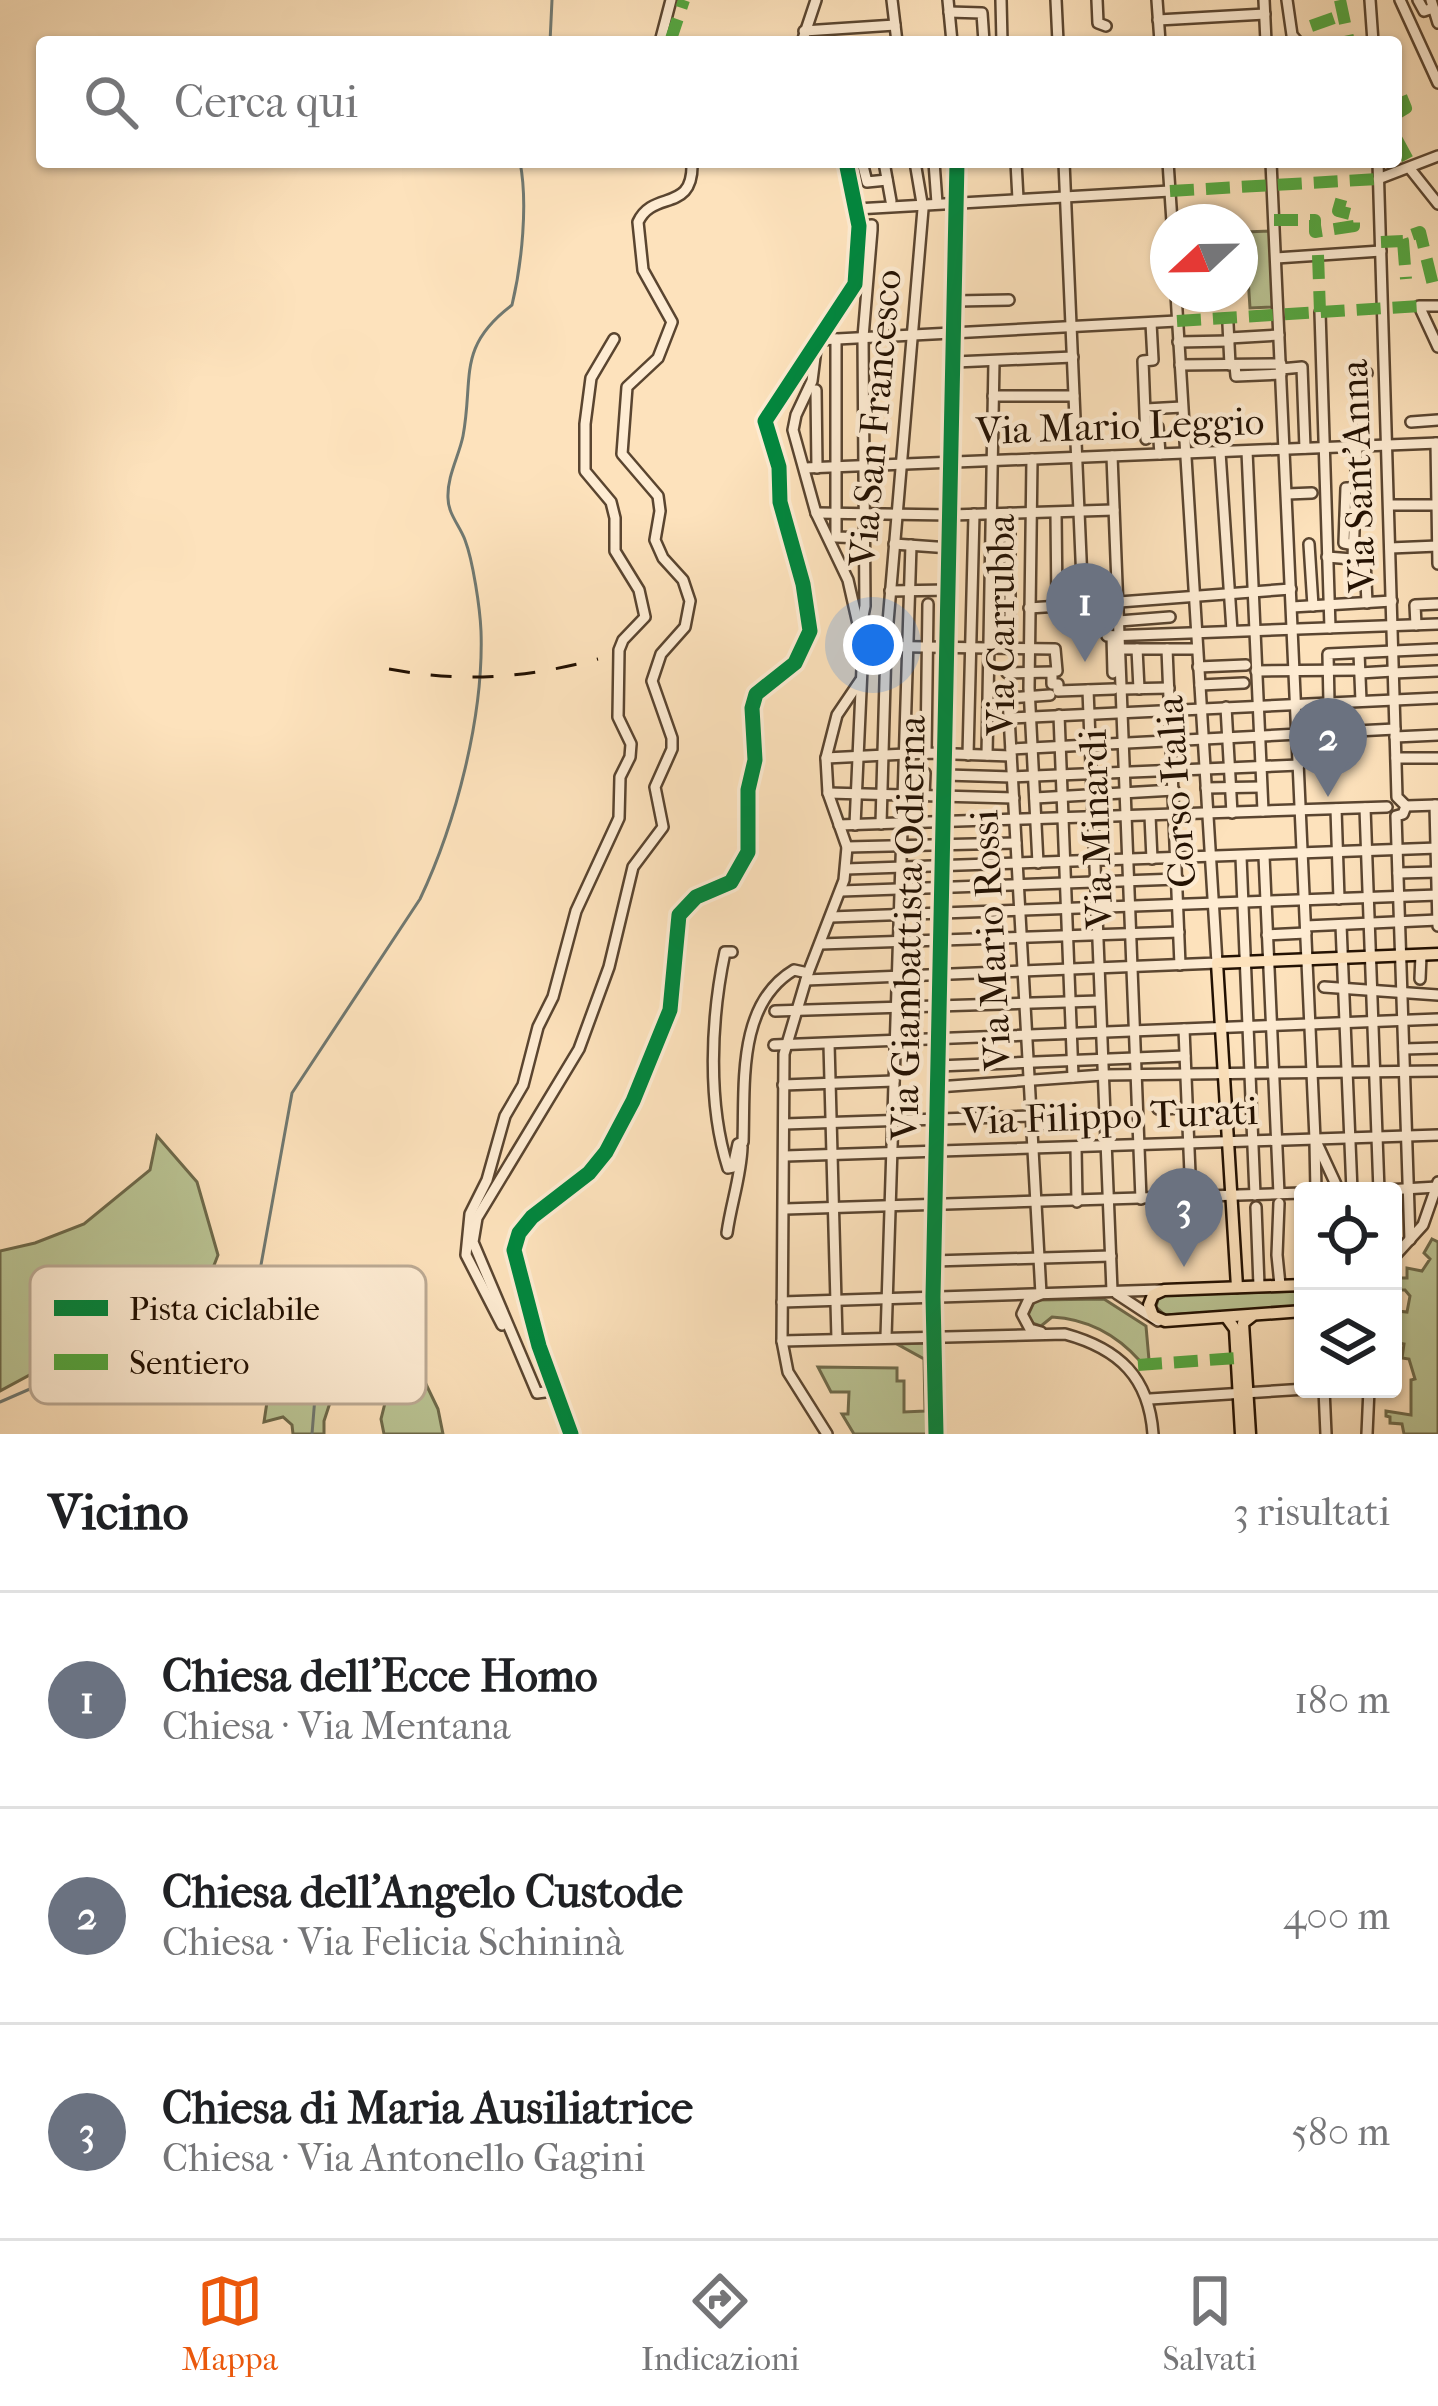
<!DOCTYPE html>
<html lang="it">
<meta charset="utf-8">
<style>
:root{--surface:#fff;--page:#f6f6f6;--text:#202124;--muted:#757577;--line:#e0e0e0;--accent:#ea580c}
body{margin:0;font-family:"IM FELL French Canon",serif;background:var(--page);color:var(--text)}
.controls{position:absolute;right:36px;bottom:36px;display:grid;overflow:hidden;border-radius:12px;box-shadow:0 3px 9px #0004}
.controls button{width:108px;height:108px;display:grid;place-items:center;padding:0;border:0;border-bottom:3px solid var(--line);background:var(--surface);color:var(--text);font:60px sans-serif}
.compass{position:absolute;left:1150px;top:204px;width:108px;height:108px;border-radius:50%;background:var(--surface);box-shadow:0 3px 9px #0004;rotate:248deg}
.you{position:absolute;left:873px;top:645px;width:42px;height:42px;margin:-30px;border:9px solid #fff;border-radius:50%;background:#1a73e8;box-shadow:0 0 0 18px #1a73e833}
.badge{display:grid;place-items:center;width:78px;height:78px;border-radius:50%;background:var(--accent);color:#fff;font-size:39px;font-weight:700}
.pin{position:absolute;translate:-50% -99px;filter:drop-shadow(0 3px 6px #0008)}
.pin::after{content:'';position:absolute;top:63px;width:42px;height:36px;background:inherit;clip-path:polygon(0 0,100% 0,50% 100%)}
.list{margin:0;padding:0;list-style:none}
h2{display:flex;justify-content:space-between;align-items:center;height:156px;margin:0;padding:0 48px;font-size:51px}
h2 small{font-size:39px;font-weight:400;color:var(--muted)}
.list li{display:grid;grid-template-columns:78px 1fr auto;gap:36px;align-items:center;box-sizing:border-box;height:216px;padding:0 48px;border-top:3px solid var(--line)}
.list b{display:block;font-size:45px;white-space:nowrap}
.list p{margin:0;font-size:39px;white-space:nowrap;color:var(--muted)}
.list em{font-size:39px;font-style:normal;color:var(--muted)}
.icon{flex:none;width:66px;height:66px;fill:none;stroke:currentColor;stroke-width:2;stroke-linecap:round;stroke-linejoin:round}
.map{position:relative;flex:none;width:1438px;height:1434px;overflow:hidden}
.search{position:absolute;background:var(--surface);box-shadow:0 3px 9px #0004;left:36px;right:36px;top:36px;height:132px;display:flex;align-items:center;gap:30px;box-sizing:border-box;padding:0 42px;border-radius:12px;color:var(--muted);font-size:45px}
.sheet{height:804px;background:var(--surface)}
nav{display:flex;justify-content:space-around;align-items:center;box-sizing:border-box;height:168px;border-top:3px solid var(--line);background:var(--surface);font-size:33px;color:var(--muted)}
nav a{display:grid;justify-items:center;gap:6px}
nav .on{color:var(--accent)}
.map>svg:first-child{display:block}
.green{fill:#bac494;stroke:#6e6a4b;stroke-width:3}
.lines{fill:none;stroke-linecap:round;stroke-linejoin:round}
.stream{stroke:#707870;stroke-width:3}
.minor-casing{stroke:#5a4530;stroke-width:14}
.major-casing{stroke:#231102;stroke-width:15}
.minor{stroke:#feecd3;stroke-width:9}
.major{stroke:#fde2bc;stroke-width:10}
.rail{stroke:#231102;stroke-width:3;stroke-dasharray:21 21;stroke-linecap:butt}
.quiet{stroke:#53a840;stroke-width:12;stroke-dasharray:24 12;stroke-linecap:butt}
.cycleway-casing{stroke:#feecd3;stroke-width:22}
.cycleway{stroke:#00873e;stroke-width:15}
.labels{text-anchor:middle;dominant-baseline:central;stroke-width:9;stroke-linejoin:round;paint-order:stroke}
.street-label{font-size:39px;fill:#231102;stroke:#feecd3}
.key{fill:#feecd3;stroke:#bcaa94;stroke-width:3}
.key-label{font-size:33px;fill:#231102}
</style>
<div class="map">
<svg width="1438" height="1434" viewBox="0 0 1438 1434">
<rect width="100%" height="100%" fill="#fde2bc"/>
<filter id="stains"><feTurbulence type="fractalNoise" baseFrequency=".00167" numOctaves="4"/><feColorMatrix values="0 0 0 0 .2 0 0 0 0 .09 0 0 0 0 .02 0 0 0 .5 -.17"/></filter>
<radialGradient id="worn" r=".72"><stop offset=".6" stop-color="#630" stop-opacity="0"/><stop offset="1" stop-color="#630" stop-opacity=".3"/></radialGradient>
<g class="green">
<path d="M 1270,231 L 1273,307 L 1250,308 L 1245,232 Z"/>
<path d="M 157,1136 L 197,1182 L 218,1255 L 197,1309 L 142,1339 L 76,1350 L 0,1391 L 0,1251 L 35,1243 L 84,1224 L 150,1170 Z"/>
<path d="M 1432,1239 L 1438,1242 L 1438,1434 L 1404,1434 L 1402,1424 L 1390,1423 L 1390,1417 L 1386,1416 L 1386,1411 L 1411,1415 L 1411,1380 L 1415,1379 L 1409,1359 L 1402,1358 L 1404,1344 L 1393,1342 L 1397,1311 L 1407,1312 L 1410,1296 L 1405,1290 L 1397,1290 L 1398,1278 L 1407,1278 L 1407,1268 L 1422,1271 L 1430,1259 L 1424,1253 Z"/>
<path d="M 1303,1291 L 1303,1307 L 1165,1315 L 1156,1307 L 1158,1299 L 1165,1295 Z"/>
<path d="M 1104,1299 L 1146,1326 L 1149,1360 L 1140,1361 C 1116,1334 1088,1319 1052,1317 L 1041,1326 L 1032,1323 L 1028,1315 L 1035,1300 Z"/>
<path d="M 321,1316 L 336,1328 L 348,1348 L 324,1421 L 324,1434 L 293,1434 L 292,1425 L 283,1417 L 264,1422 L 267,1402 L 256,1375 L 240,1368 L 209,1370 L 195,1386 L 179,1387 L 135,1402 L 120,1390 L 77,1394 L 46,1386 L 80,1373 L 119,1365 L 153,1372 L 224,1336 L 270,1348 L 289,1343 L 298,1320 Z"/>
<path d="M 927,1343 L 930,1434 L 854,1434 L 842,1414 L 848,1414 L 849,1392 L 831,1392 L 818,1367 L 897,1368 L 897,1381 L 904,1381 L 904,1412 L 925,1411 L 924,1359 L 897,1344 Z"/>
<path d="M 394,1367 L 424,1380 L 438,1409 L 443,1434 L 384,1434 L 381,1419 Z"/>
</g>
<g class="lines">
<g class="stream">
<path d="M 550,42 L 552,0"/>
<path d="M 0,1402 L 78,1368 L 114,1359 L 146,1368 L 164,1357 L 173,1343 L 192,1338 L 234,1315 L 257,1287"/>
<path d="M 312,1434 L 317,1372 L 311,1346 L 262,1302 L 257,1287 L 292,1093 L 420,899 C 456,823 484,716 481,631 C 480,608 473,561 465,540 C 460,526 448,514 448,498 C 447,476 459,456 463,436 C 474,378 456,347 512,305 C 522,263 528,203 520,162"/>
</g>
<defs>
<g id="minor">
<path d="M 892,0 L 897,42"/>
<path d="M 948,0 L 952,42"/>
<path d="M 1001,0 L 1002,42"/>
<path d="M 1056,0 L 1058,42"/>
<path d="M 1097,0 L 1098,23 L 1106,26"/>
<path d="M 1157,0 L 1160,42"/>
<path d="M 1264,0 L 1266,42"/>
<path d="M 1287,0 L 1292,35 L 1298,42"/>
<path d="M 1370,0 L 1373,42"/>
<path d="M 1400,0 L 1438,83"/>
<path d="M 1418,0 L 1424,11 L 1433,8"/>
<path d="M 1431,0 L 1438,23"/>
<path d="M 949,12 L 982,13 L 984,42"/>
<path d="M 1158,20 L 1265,14"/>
<path d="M 804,31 L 895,25"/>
<path d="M 660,42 L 671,0"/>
<path d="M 802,42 L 816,0"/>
<path d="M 862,162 L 867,182 L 887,180"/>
<path d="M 884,162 L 891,201"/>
<path d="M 934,162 L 937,203"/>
<path d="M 1016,162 L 1018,199"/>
<path d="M 1064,162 L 1083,605"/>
<path d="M 1168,162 L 1172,222"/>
<path d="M 1271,162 L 1315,1139 L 1339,1191"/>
<path d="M 1378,162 L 1397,797 L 1406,806 L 1403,814 L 1396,816 L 1410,1240"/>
<path d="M 1411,170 L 1438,204"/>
<path d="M 1378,179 L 1438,156"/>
<path d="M 856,209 L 1170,191"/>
<path d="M 859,226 L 872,225 L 872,230 L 863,337 L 865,606 L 860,631"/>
<path d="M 1276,258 L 1381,251"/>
<path d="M 956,301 L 1009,300"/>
<path d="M 1438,306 L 1419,306 L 1438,347"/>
<path d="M 1320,312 L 1330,628"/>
<path d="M 1228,324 L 1230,365"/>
<path d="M 1229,338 L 1279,335"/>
<path d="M 836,339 L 836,537 L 865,538"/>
<path d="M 818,340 L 1177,321"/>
<path d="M 1178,342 L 1229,341"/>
<path d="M 816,349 L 812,381 L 796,415 L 793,430 L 816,513 L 848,580 L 863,646 L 855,825"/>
<path d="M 955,362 L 1073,357"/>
<path d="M 1180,365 L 1281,364"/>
<path d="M 1235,365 L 1236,376 L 1281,374"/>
<path d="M 1281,369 L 1302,367 L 1305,448"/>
<path d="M 816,390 L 817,468"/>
<path d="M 993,396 L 1074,396"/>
<path d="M 1146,409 L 1182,407"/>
<path d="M 1411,422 L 1438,420"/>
<path d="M 1158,427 L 1160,454"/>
<path d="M 1362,428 L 1361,373 L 1367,373"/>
<path d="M 1146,439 L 1143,361 L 1153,360 L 1151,323"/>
<path d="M 1436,443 L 1438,564"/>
<path d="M 1247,451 L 1263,811"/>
<path d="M 1220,452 L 1232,631"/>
<path d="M 1112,456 L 1141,1199"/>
<path d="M 1032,459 L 1029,688 L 1038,863"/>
<path d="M 805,468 L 1438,443"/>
<path d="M 1287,494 L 1312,493"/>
<path d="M 1389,505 L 1438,505"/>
<path d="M 816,513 L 951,515 L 1114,510"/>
<path d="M 1056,513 L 1057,606"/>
<path d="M 894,544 L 950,548"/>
<path d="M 1309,544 L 1313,606"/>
<path d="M 1355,545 L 1344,543 L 1346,488 L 1357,488"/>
<path d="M 1390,548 L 1438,546"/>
<path d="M 1327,557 L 1365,560 L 1367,603"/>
<path d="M 1353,559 L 1357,446"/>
<path d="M 1291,589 L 1106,603 L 1107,636 L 1438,624"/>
<path d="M 890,591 L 949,590"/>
<path d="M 1292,607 L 1392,601"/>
<path d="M 1029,608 L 1106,603"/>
<path d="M 1119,621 L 1170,617"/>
<path d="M 1416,625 L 1415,605 L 1438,604"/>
<path d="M 1112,636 L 1113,673"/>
<path d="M 863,646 L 1055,649 L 1057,671"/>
<path d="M 1010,648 L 1010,513"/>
<path d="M 1120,649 L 1197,649"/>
<path d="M 1137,649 L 1139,689"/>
<path d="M 1167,649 L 1180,965"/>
<path d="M 1359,653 L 1361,701"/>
<path d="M 1198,667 L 1246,665"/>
<path d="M 1256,671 L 1360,670"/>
<path d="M 1007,673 L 1052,672 L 1052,684 L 1058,684 L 1058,691 L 1114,689"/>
<path d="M 1360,673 L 1393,671"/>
<path d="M 1393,673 L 1438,671"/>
<path d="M 1200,685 L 1244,683"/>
<path d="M 1122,689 L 1169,688"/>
<path d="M 1088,690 L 1112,1291"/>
<path d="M 1329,703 L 1328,654 L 1438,649"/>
<path d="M 1226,707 L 1232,813"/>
<path d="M 1059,715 L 1073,1077"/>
<path d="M 1009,718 L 1438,698"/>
<path d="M 1395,737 L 1438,735"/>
<path d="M 1011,749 L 1395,729"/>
<path d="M 926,753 L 928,604"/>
<path d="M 968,755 L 974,514"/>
<path d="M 987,755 L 994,361"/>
<path d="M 826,758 L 926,753 L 1011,756"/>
<path d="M 1396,758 L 1438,758"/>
<path d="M 905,772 L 925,773 L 924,796"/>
<path d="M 946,775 L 1012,777 L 1299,765"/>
<path d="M 1206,788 L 1261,787"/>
<path d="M 828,793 L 1014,798"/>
<path d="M 1035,798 L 1174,790"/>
<path d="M 1435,805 L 1438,926"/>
<path d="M 1406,806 L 1438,805"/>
<path d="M 1365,808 L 1379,1191"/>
<path d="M 1336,809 L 1339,899"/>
<path d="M 1150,816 L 1152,859"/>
<path d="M 881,824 L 886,646 L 923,209 L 915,162"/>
<path d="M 839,825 L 1387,807"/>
<path d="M 847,847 L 1016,843"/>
<path d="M 1264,856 L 1279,1194"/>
<path d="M 1241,857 L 1255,1195"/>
<path d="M 846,869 L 1438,848"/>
<path d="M 1398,873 L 1438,872"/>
<path d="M 841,891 L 1178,879"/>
<path d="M 831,917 L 1438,895"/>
<path d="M 1341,925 L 1352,1191"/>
<path d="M 1306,926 L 1438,920"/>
<path d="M 1267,935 L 1306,933"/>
<path d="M 820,944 L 1179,932"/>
<path d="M 732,952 L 725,952 C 711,1018 707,1103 728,1168 L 733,1167 L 738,1144 L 743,1142 C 745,1083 737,1004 794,970 L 808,973"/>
<path d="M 1420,979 L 1421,955"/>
<path d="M 806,980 L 1217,963 L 1176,294"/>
<path d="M 1324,987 L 1438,995"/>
<path d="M 775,1011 L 1100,1001"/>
<path d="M 1184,1029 L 1191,1198"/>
<path d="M 829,1044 L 837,1339"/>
<path d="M 774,1045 L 1438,1019"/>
<path d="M 1404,1049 L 1438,1048"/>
<path d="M 938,1066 L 1185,1056"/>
<path d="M 783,1085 L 894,1081"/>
<path d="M 937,1087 L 1103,1075 L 1438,1071"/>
<path d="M 1158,1109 L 1187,1108"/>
<path d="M 784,1124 L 1031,1116"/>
<path d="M 1032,1125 L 1105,1122"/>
<path d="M 1315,1142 L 1316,1191"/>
<path d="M 1076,1148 L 1077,1202"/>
<path d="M 785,1156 L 1438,1135"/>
<path d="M 1370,1191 L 1437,1187"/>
<path d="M 1279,1203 L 1277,1255 L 1280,1285"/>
<path d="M 1256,1207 L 1259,1286"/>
<path d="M 785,1209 L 1303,1193"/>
<path d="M 727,1233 C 731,1204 741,1176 742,1147"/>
<path d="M 1393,1258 L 1423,1225 L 1438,1182"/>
<path d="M 933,1261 L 1111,1256"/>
<path d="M 1117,1294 L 1158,1321"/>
<path d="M 782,1302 L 1160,1290"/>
<path d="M 502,1325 L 466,1255 L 470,1214 L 487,1180 L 505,1116 L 523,1085 L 538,1027 L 553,997 L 576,911 L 619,818 L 620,777 L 630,757 L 631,744 L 618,717 L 619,650 L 623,640 L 645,617 L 639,590 L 615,551 L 615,518 L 611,502 L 585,471 L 585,424 L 591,378 L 614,339"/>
<path d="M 1041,1332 L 1030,1329 L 1022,1314 L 1029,1299 L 1041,1294 L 1008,698 L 1050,695"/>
<path d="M 886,1337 L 911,545"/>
<path d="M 782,1341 L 1065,1334 C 1120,1349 1149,1378 1153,1434"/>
<path d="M 1324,1389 L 1326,1434"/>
<path d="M 553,1391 L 537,1393 L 473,1242 L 477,1218 L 579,1049 L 609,967 L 633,867 L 663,827 L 655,787 L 672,749 L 672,738 L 652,681 L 661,654 L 685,627 L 690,601 L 683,580 L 663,558 L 655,540 L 660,511 L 658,496 L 622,454 L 627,387 L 658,358 L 672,322 L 643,270 L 638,222 C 653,189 694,214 692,162"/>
<path d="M 1150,1399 L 1306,1389"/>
<path d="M 571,1434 L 539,1346 L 514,1250 L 519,1233 L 532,1217 L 589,1173 L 606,1152 L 633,1101 L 670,1010 L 679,915 L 696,897 L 731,882 L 748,852 L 748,790 L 755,760 L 752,708 L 756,694 L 795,663 L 810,631 L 803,584 L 780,502 L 779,467 L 765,421 L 855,284 L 859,226 L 846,162"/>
<path d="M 827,1434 L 788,1372 L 782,1341 L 784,1054 L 808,973 L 844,880 L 847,847 L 828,793 L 826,758 L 837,715 L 860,681"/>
<path d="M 936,1434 L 933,1297 L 957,162"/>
<path d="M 1367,1434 L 1369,1389"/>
</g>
<g id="major">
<path d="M 1303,1285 L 1164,1290 L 1153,1295 L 1149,1305 L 1153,1316 L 1165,1321 L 1303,1311"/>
<path d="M 1237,1287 L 1217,963 L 1438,954"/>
<path d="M 1227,1318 L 1235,1329 L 1241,1434"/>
<path d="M 1250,1434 L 1243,1323 L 1252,1316"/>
</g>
</defs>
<use href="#minor" class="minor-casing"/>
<use href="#major" class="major-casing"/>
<use href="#minor" class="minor"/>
<use href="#major" class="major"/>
<path class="rail" d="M 389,669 C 463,683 526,678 598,659"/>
<g class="quiet">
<path d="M 1340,0 L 1349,42"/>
<path d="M 1311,26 L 1342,15"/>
<path d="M 670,42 L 684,0"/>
<path d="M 1396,114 L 1406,108 L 1397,86"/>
<path d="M 1396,138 L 1413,169"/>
<path d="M 1170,191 L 1378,179"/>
<path d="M 1274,220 L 1315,220 L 1315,232 L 1354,226 L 1354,215 L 1338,211 L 1342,197"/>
<path d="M 1403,241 L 1406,279"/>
<path d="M 1381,242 L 1403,241 L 1402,238 L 1420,232 L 1433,285 L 1438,285"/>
<path d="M 1318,255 L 1320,312"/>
<path d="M 1177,321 L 1419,306"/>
<path d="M 1138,1365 L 1236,1358"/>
</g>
<defs>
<g id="cycleway">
<path d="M 571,1434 L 539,1346 L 514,1250 L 519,1233 L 532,1217 L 589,1173 L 606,1152 L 633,1101 L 670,1010 L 679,915 L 696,897 L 731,882 L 748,852 L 748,790 L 755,760 L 752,708 L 756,694 L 795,663 L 810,631 L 803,584 L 780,502 L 779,467 L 765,421 L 855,284 L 859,226 L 846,162"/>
<path d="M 936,1434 L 933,1297 L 957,162"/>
</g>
</defs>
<use href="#cycleway" class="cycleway-casing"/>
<use href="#cycleway" class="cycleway"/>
</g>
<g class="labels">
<g class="street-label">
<text transform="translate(875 418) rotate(-85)">Via San Francesco</text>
<text transform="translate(1120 426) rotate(-2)">Via Mario Leggio</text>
<text transform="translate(1358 476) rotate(-92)">Via Sant'Anna</text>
<text transform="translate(1001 625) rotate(-90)">Via Carrubba</text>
<text transform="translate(1176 792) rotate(-94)">Corso Italia</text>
<text transform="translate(1096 829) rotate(-92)">Via Minardi</text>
<text transform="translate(908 928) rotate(-89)">Via Giambattista Odierna</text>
<text transform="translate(991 940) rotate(-93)">Via Mario Rossi</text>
<text transform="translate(1110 1116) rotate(-2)">Via Filippo Turati</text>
</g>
</g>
<rect x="30" y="1266" width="396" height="138" rx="18" class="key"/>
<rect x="54" y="1300" width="54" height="16" fill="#00873e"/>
<rect x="54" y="1354" width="54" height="16" fill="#53a840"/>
<g class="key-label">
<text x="129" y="1320">Pista ciclabile</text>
<text x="129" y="1374">Sentiero</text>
</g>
<rect width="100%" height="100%" filter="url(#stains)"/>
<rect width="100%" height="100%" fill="url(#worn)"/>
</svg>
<div class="controls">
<button><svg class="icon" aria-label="locate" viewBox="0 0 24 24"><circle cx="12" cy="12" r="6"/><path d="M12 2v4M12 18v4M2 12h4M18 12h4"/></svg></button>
<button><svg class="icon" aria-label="layers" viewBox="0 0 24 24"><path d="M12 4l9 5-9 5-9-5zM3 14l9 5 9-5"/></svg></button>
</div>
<svg class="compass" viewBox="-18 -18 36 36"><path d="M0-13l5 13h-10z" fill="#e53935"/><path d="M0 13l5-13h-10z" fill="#757577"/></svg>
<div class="you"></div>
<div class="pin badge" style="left:1085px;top:662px;background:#6b7280">1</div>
<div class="pin badge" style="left:1328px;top:797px;background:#6b7280">2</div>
<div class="pin badge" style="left:1184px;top:1267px;background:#6b7280">3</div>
<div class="search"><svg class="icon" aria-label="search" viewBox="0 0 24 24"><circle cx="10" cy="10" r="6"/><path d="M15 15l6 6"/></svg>Cerca qui</div>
</div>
<section class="sheet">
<h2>Vicino<small>3 risultati</small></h2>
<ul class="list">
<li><span class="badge" style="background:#6b7280">1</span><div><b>Chiesa dell'Ecce Homo</b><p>Chiesa · Via Mentana</p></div><em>180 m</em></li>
<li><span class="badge" style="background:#6b7280">2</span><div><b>Chiesa dell'Angelo Custode</b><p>Chiesa · Via Felicia Schininà</p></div><em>400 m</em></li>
<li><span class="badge" style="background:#6b7280">3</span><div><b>Chiesa di Maria Ausiliatrice</b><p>Chiesa · Via Antonello Gagini</p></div><em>580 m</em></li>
</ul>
</section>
<nav>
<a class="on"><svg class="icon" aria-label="map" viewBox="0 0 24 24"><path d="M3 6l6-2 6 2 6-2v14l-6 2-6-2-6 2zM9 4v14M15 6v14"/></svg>Mappa</a>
<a><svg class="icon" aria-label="directions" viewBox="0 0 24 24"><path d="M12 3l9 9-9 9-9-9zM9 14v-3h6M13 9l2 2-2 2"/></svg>Indicazioni</a>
<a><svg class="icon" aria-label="saved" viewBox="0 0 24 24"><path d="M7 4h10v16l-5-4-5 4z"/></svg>Salvati</a>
</nav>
